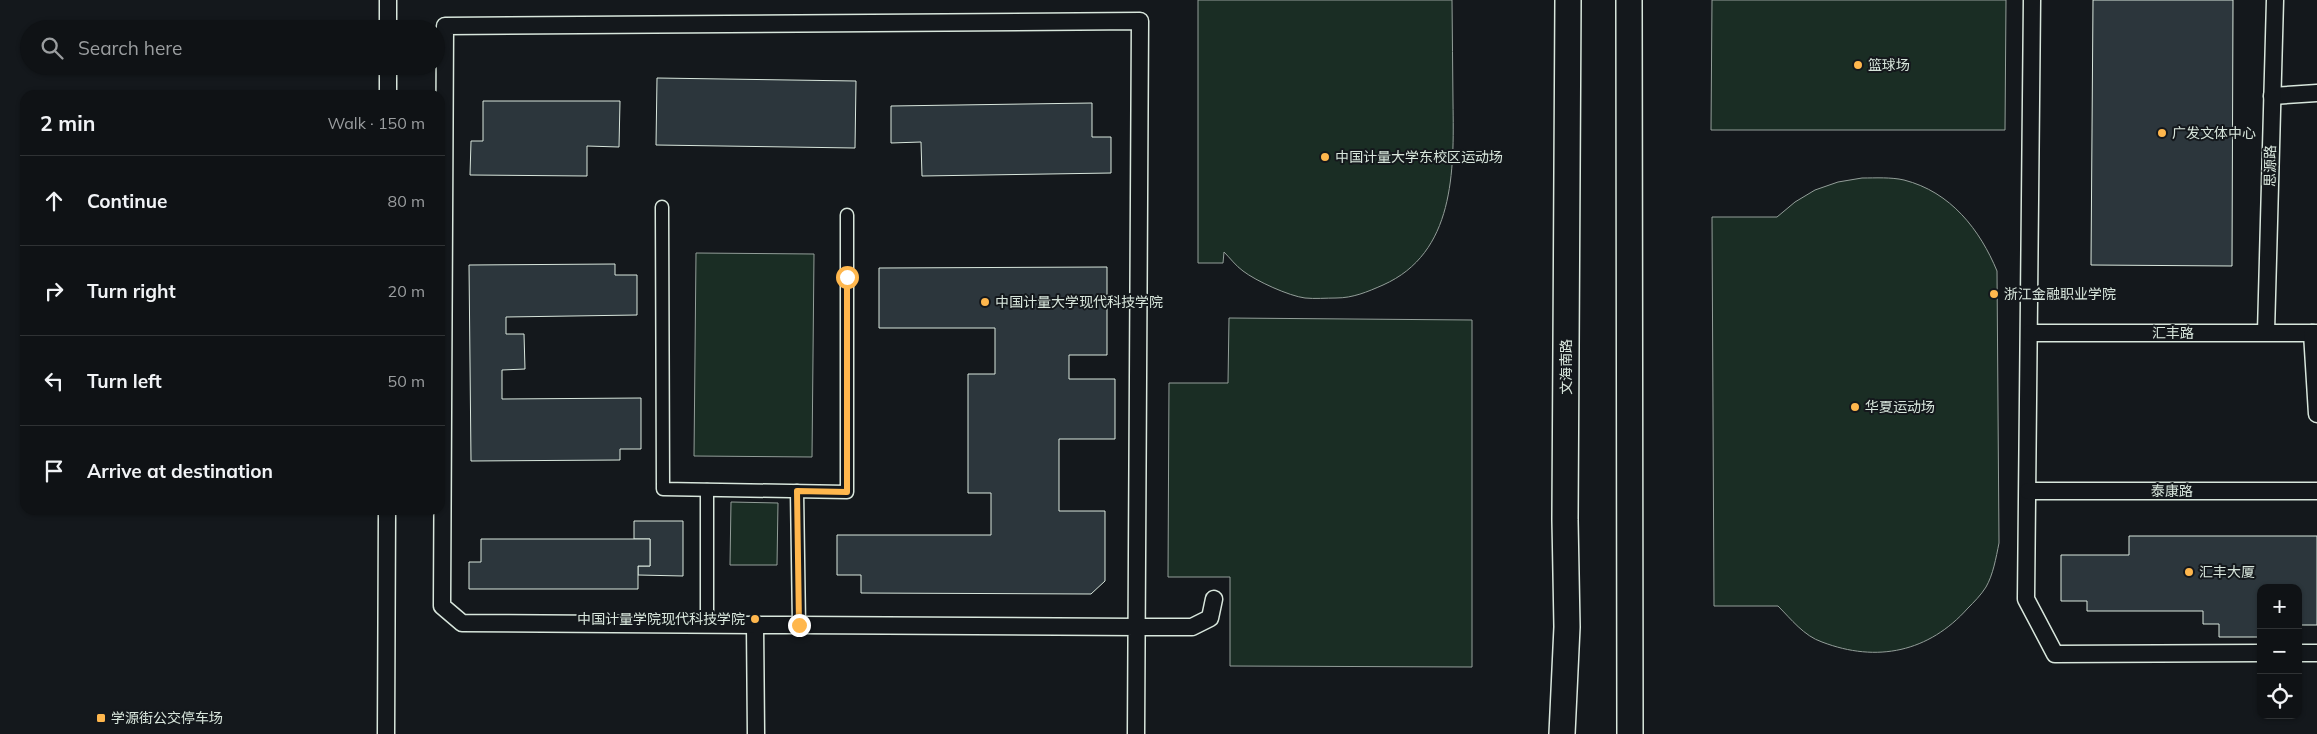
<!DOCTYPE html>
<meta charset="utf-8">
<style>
:root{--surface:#0f1215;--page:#1d2022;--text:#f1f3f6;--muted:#9b9ea0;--line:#2f3234}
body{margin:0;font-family:Mulish,"Noto Sans SC",sans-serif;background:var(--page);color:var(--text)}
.controls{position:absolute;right:15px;bottom:15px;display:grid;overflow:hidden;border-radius:10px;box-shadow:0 1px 4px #0004}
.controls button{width:45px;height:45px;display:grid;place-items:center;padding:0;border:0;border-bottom:1px solid var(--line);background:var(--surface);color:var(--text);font:25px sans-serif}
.stop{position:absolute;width:15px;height:15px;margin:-11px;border:4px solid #ffb74d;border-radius:50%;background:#fff}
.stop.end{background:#ffb74d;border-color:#fff;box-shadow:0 1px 5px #0008}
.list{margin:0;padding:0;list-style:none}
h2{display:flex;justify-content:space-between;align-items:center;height:65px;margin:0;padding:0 20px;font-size:21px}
h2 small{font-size:16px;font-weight:400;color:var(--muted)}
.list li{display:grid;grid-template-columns:32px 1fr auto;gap:15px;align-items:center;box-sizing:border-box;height:90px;padding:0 20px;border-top:1px solid var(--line)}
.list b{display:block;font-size:19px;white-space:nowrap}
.list em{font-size:16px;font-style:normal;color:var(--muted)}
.icon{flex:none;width:28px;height:28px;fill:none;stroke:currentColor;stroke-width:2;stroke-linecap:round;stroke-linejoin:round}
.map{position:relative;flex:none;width:2317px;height:734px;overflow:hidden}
.search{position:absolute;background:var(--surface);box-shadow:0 1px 4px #0004;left:20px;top:20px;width:425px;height:55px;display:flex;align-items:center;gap:12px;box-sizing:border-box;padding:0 18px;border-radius:28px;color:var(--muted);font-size:19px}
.panel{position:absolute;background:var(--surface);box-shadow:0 1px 4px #0004;left:20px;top:90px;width:425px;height:425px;border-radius:15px}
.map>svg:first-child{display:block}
.green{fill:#1a2d24;stroke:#939e99}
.building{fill:#2c363c;stroke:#d8e6dc}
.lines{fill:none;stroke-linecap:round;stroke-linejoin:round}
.pedestrian-casing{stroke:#d8e6dc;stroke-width:15}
.minor-casing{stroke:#d8e6dc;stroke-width:19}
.primary-casing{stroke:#d8e6dc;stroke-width:28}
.pedestrian{stroke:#14181c;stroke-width:12}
.minor{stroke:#14181c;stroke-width:16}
.primary{stroke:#14181c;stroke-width:25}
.route{stroke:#ffb74d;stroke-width:6}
.poi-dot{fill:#ffb74d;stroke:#14181c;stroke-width:2}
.labels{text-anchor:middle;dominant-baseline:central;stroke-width:4;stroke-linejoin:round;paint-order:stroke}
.poi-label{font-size:14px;fill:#d8e6dc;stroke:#14181c;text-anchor:start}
.street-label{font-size:14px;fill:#d8e6dc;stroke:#14181c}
</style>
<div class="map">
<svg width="2317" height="734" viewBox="0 0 2317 734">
<rect width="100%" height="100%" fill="#14181c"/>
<g class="green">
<path d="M 1198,0 L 1452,0 C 1452,34 1453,69 1453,103 C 1454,171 1455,253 1383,285 C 1367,292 1353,298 1336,298 C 1326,298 1315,299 1305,298 C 1289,296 1256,281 1243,271 C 1236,266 1230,258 1224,252 L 1223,263 L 1198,263 Z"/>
<path d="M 1712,0 L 2006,0 L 2005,130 L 1711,130 Z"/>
<path d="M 1862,178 C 1876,178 1891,177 1904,180 C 1951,192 1980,230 1997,271 L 1999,543 C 1996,558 1993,575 1986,587 C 1981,595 1974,602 1968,608 C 1929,652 1877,663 1822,642 C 1804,636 1791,619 1778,606 L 1714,606 L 1712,217 L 1777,217 L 1795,202 L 1815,190 L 1838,182 Z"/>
<path d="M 696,253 L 814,254 L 812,457 L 694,456 Z"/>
<path d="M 1229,318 L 1472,320 L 1472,667 L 1230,666 L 1230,577 L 1168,577 L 1169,383 L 1228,383 Z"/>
<path d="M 731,502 L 778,503 L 777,565 L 730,565 Z"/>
</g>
<g class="building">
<path d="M 2093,0 L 2233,0 L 2232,266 L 2091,265 Z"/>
<path d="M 657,78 L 856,81 L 855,148 L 656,145 Z"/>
<path d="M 483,101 L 620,101 L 619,147 L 587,146 L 587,176 L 470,175 L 471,141 L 483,141 Z"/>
<path d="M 1092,103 L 1092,137 L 1111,137 L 1111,173 L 922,176 L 921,142 L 891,143 L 891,106 Z"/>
<path d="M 615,264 L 615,275 L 637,275 L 637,315 L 506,317 L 506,334 L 524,334 L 525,369 L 502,370 L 502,399 L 641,398 L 641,449 L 620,449 L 620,460 L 471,461 L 469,265 Z"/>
<path d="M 1107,267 L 1107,355 L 1069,355 L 1069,379 L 1115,379 L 1115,439 L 1059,439 L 1059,511 L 1105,511 L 1105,581 L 1091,594 L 861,593 L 861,575 L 837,575 L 837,535 L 991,535 L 991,493 L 968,493 L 968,374 L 995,374 L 995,328 L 879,328 L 879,268 Z"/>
<path d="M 634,521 L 683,521 L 683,576 L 638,575 L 638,566 L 650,566 L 650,539 L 634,539 Z"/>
<path d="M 2129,536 L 2317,536 L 2317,625 L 2298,625 L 2298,588 L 2261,588 L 2261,637 L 2219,637 L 2219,624 L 2203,624 L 2203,611 L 2087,611 L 2087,601 L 2061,601 L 2061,555 L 2129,555 Z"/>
<path d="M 481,539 L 650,539 L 650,566 L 638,566 L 638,589 L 469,589 L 469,562 L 481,562 Z"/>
</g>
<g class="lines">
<defs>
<g id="pedestrian">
<path d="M 662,207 L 663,489 L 847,492 L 847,215"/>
<path d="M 707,490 L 707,625"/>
<path d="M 797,491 L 799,625"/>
</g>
<g id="minor">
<path d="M 2032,0 L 2026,599 L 2055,654 L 2261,653"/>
<path d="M 388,29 L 388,0"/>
<path d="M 388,95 L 388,66"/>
<path d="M 2272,96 L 2317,93"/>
<path d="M 2266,332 L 2275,0"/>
<path d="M 2030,333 L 2317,333"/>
<path d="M 2312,333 L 2317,414"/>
<path d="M 2028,491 L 2317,491"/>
<path d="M 755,625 L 756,734"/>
<path d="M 2298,653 L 2317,653"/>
<path d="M 386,734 L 387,510"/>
<path d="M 1136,734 L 1140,21 L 445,26 L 442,606 L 462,623 L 755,625 L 799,625 L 1137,627 L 1192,627 L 1210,618 L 1214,599"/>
</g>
<g id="primary">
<path d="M 1629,0 L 1630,734"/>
<path d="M 1562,734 L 1567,627 L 1565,520 L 1568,0"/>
</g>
</defs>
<use href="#pedestrian" class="pedestrian-casing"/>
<use href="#minor" class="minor-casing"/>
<use href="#primary" class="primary-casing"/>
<use href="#pedestrian" class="pedestrian"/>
<use href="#minor" class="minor"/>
<use href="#primary" class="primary"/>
</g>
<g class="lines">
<path class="route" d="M 799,625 L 797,491 L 847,492 L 847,277"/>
</g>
<g class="poi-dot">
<circle cx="1858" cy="65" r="5"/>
<circle cx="2162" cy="133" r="5"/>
<circle cx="1325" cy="157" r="5"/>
<circle cx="1994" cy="294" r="5"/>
<circle cx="985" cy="302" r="5"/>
<circle cx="1855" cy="407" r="5"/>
<circle cx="2189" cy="572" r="5"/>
<circle cx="755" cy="619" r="5"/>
<rect x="96" y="713" width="10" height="10" rx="2.5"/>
</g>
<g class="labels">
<g class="poi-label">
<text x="1868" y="65">篮球场</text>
<text x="2172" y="133">广发文体中心</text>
<text x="1335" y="157">中国计量大学东校区运动场</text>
<text x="2004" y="294">浙江金融职业学院</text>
<text x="995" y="302">中国计量大学现代科技学院</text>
<text x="1865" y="407">华夏运动场</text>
<text x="2199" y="572">汇丰大厦</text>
<text x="745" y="619" text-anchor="end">中国计量学院现代科技学院</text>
<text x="111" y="718">学源街公交停车场</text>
</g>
<g class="street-label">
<text transform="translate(2270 166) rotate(-89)">思源路</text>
<text x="2173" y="333">汇丰路</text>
<text transform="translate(1566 367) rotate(-90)">文海南路</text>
<text x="2172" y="491">泰康路</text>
</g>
</g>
</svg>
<div class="controls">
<button>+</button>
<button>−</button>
<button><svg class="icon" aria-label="locate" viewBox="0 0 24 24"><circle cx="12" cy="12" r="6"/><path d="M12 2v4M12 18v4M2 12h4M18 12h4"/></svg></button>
</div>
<div class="stop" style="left:847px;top:277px"></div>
<div class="stop end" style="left:799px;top:625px"></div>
<div class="search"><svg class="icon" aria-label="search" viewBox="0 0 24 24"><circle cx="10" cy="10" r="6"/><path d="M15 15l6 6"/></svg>Search here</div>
<section class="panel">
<h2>2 min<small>Walk · 150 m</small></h2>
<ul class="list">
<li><svg class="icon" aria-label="ahead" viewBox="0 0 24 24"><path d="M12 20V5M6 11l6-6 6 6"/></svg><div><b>Continue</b></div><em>80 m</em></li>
<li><svg class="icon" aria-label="right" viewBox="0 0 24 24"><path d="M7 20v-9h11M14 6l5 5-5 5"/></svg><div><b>Turn right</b></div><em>20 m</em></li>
<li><svg class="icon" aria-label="left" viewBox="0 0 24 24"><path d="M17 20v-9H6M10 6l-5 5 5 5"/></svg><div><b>Turn left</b></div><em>50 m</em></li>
<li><svg class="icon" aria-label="arrive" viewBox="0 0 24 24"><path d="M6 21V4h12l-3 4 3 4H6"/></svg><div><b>Arrive at destination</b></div></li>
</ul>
</section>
</div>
